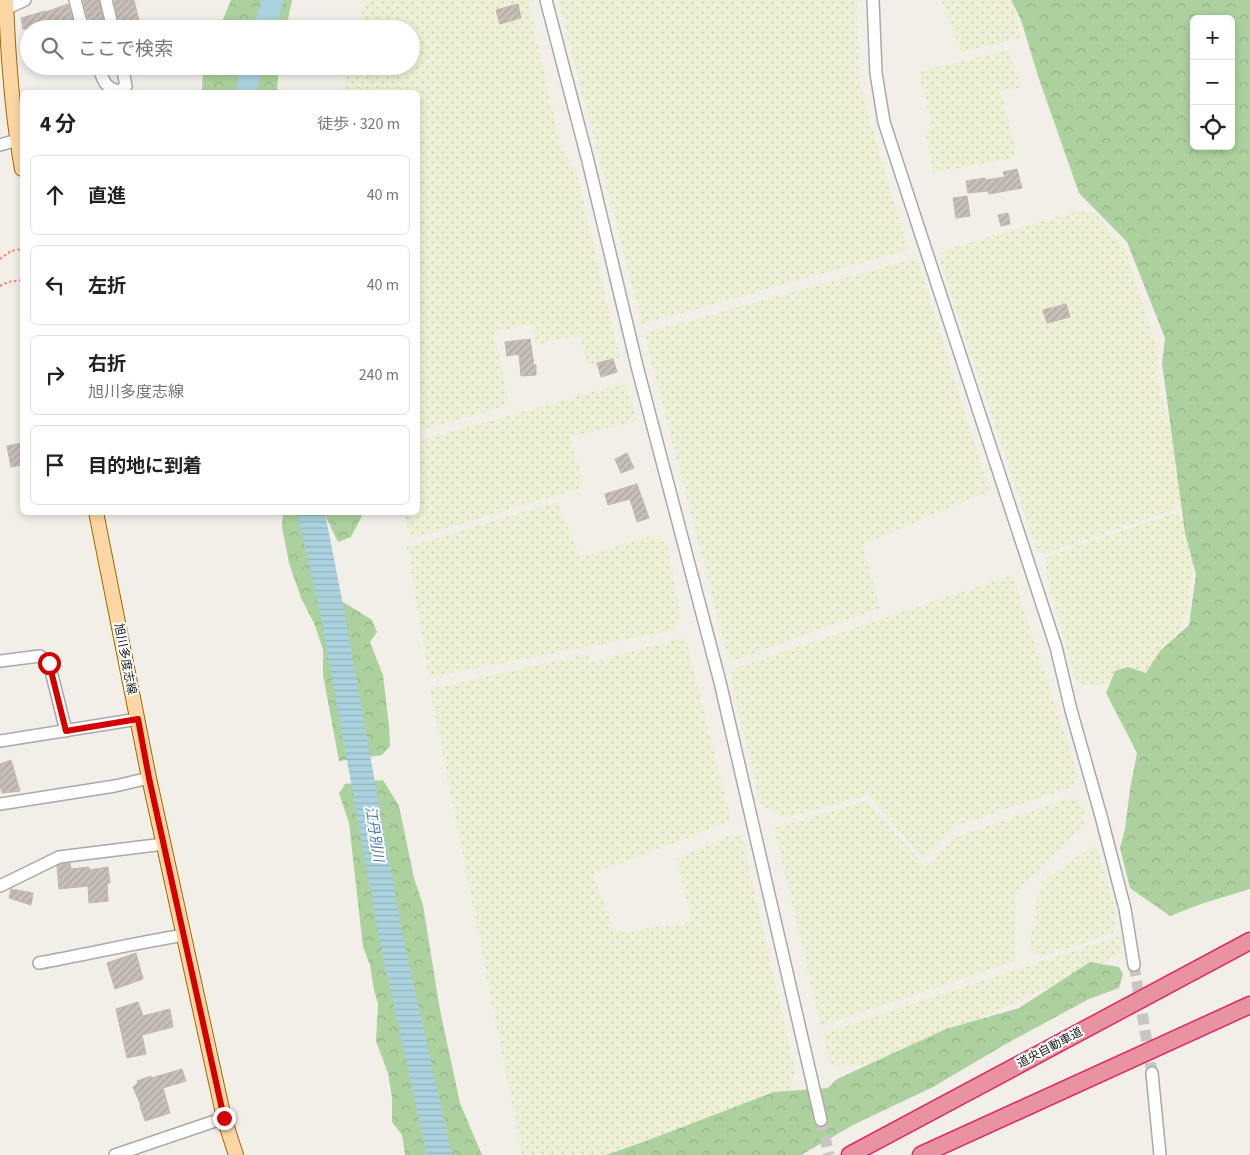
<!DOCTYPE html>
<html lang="ja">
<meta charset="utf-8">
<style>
:root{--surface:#fff;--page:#f6f6f6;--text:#222;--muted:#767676;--line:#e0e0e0}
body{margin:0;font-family:"Source Sans 3","Noto Sans JP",sans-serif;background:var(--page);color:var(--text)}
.controls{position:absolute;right:15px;top:15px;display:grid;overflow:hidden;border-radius:8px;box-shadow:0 2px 8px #0003}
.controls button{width:45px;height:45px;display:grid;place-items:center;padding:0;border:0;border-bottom:1px solid var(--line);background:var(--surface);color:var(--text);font:25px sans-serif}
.stop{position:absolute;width:15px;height:15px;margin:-11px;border:4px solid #d40000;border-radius:50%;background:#fff}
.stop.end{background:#d40000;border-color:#fff;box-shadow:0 1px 5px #0008}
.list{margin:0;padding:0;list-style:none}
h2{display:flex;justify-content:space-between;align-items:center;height:65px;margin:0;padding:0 20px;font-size:21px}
h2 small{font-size:16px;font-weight:400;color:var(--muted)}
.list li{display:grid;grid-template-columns:32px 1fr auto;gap:15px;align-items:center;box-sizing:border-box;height:80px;margin:0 10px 10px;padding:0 10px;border:1px solid var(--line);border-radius:8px}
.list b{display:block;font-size:19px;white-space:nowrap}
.list p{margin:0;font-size:16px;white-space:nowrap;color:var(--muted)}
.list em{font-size:16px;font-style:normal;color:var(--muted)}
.icon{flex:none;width:28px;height:28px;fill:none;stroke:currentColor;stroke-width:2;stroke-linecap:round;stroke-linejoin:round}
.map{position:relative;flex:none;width:1250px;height:1155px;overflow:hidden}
.search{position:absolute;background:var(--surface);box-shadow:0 2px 8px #0003;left:20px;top:20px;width:400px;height:55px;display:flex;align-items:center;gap:12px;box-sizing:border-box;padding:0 18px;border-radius:28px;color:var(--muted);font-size:19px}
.panel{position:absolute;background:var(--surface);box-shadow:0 2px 8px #0003;left:20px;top:90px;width:400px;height:425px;border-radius:8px}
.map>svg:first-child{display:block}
.farmland{fill:url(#farmland-dots)}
.forest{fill:url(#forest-crowns);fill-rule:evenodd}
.water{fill:url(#water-rules)}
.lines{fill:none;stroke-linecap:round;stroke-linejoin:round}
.river{stroke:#aad3df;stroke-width:21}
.building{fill:url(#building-hatch);stroke:#c4b6ab}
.minor-tunnel{stroke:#c8c6c1;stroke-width:11;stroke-dasharray:11 5.5;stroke-linecap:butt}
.minor-casing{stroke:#a9a9a9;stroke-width:14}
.major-casing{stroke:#a06b00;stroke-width:16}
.highway-casing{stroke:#dc2a67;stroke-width:19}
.path{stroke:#fa8072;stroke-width:2;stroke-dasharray:2.5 2.5;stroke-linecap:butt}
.minor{stroke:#fff;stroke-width:11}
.major{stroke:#fcd6a4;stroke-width:14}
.highway{stroke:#e892a2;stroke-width:16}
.route{stroke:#d40000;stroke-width:6}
.labels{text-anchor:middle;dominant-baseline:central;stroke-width:4;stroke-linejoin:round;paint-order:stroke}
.street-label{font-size:12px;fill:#222;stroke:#fff}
.water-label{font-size:14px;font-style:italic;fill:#4a7aab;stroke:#fff}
</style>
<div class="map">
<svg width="1250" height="1155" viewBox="0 0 1250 1155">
<defs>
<pattern id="farmland-dots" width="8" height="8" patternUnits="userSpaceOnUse" patternTransform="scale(1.25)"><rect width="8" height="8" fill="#eef0d5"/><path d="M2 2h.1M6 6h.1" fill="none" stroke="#ccceb7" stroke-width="1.8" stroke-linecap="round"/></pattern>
<pattern id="forest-crowns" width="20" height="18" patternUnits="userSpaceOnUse" patternTransform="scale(1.25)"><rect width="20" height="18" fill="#add19e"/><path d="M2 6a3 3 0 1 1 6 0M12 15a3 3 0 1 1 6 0" fill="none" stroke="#95b388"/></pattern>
<pattern id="water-rules" width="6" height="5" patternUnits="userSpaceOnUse" patternTransform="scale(1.25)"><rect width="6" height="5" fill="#aad3df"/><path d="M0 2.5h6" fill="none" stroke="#92b5bf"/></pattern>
<pattern id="building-hatch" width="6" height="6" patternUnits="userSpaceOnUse" patternTransform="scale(1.25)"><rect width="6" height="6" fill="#c7bfb8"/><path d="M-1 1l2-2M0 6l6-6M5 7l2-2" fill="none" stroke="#aba49e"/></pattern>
</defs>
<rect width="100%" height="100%" fill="#f2efe9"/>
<g class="farmland">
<path d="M 365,0 L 528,0 L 560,144 L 577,174 L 620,358 L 587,365 L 580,335 L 536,345 L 531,324 L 494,332 L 509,405 L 418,431 L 418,92 L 343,92 L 349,66 L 411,66 L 411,29 L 358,29 Z"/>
<path d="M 558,0 L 857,0 L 859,81 L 908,250 L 642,324 Z"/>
<path d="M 941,0 L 1009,0 L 1013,4 L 1021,38 L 961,52 Z"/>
<path d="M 1008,50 L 1021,87 L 1001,92 L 1017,157 L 933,173 L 925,131 L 932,128 L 919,72 Z"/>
<path d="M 1077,211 L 1095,213 L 1125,249 L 1158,350 L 1157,380 L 1179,460 L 1185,496 L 1173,510 L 1047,553 L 1037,551 L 941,265 L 940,255 L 949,249 Z"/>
<path d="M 917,258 L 989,491 L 862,545 L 880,608 L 729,662 L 644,333 Z"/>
<path d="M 625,383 L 638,421 L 570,437 L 583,480 L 578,489 L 413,538 L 406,525 L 404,513 L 418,512 L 418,441 Z"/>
<path d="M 557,502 L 580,557 L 652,536 L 667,544 L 681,618 L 675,630 L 429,677 L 407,547 Z"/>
<path d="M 1177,514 L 1186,521 L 1195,550 L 1187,614 L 1152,681 L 1126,677 L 1096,686 L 1081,684 L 1075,679 L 1048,580 L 1045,560 L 1049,556 L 1167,515 Z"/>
<path d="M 1013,575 L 1078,776 L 1073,787 L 957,825 L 932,851 L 922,857 L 868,795 L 784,818 L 760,804 L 731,678 L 733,669 Z"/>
<path d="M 685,637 L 731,821 L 593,874 L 614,930 L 628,933 L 653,927 L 684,925 L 691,915 L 676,859 L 731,835 L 742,837 L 795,1070 L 790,1093 L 630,1155 L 522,1155 L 430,689 L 588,654 L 589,663 Z"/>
<path d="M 1066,799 L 1077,799 L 1085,810 L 1083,826 L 1026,881 L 1015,897 L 1016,961 L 821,1026 L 774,828 L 866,801 L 924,865 L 929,866 L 956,837 Z"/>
<path d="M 1095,844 L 1116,912 L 1115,923 L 1113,933 L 1044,956 L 1035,955 L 1029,946 L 1038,895 L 1043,881 Z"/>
<path d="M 1122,935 L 1122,954 L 955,1030 L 871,1064 L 837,1067 L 830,1065 L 823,1033 Z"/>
</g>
<g class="forest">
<path d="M 231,0 L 292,0 L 286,29 L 219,29 Z"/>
<path d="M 1011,0 L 1250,0 L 1250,889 L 1201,904 L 1170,916 L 1130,888 L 1120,848 L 1125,829 L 1130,789 L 1137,753 L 1106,693 L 1115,671 L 1128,667 L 1146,673 L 1160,651 L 1189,625 L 1196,574 L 1185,533 L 1162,363 L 1165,338 L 1127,242 L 1079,193 L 1038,76 L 1021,20 ZM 1194,19 L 1231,19 L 1231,146 L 1194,146 Z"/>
<path d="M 203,66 L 279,66 L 277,92 L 202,92 Z"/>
<path d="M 283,513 L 307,513 L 327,592 L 372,620 L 377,632 L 370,642 L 383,675 L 389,726 L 390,746 L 382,755 L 339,761 L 323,675 L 323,649 L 314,623 L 301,598 L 289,563 L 282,527 Z"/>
<path d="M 324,513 L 360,513 L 362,516 L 351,537 L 338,542 Z"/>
<path d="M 383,780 L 399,806 L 414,878 L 423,905 L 440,1010 L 460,1103 L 482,1155 L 405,1155 L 402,1135 L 392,1122 L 392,1098 L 388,1073 L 376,1041 L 378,1004 L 374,990 L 370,965 L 363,947 L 349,823 L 339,793 L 345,784 Z"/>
<path d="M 1090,962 L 1119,967 L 1123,974 L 1119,988 L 1089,999 L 1004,1045 L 933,1087 L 855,1124 L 801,1155 L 606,1155 L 646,1141 L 774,1092 L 828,1088 L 837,1079 L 946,1029 L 1019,1008 Z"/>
</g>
<path class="water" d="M 297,513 L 325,513 L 344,610 L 403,938 L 452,1155 L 427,1155 L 380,942 L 320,612 Z"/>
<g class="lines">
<g class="river">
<path d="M 264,29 L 273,0"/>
<path d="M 246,92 L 252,66"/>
</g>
</g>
<g class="building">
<path d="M 83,0 L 99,0 L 104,24 L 92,27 L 87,16 Z"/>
<path d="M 114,0 L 134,0 L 141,29 L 120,29 Z"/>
<path d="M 68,4 L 73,21 L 76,28 L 64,29 L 62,22 L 40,29 L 23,29 L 21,18 L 45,11 L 46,12 Z"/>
<path d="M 518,4 L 521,18 L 500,24 L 496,10 Z"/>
<path d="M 1017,169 L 1022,188 L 989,194 L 988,191 L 968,193 L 966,181 L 985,178 L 985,180 L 1005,177 L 1003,172 Z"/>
<path d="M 967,196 L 970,216 L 956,218 L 953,198 Z"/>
<path d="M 1008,213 L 1010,224 L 1001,226 L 998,215 Z"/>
<path d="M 1066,304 L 1070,317 L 1047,323 L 1043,310 Z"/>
<path d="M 530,339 L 534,365 L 536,365 L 536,375 L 521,376 L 519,354 L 507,356 L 505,342 Z"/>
<path d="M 613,359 L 617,372 L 601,377 L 597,363 Z"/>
<path d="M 22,443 L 22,465 L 11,467 L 7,446 Z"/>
<path d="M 627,453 L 634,468 L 621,473 L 615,459 Z"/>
<path d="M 637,484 L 649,518 L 637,522 L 630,499 L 608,505 L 605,494 Z"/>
<path d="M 11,760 L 20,791 L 2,793 L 0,785 L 0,764 Z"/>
<path d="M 70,863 L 71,869 L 89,867 L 89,870 L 108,867 L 110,883 L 107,883 L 108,901 L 89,903 L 88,886 L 59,889 L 57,866 L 61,864 Z"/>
<path d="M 11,889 L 33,893 L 31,905 L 9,898 Z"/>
<path d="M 136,953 L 143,979 L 115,989 L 107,963 Z"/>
<path d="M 138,1002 L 143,1016 L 170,1009 L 173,1027 L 142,1035 L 146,1054 L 127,1058 L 116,1009 Z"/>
<path d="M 182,1069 L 186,1081 L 163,1088 L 170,1113 L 145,1121 L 140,1106 L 141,1106 L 133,1087 L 138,1083 L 137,1081 L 151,1076 L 151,1078 Z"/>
</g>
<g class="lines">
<g class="minor-tunnel">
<path d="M 1134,965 L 1152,1073"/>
<path d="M 821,1120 L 829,1155"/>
</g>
<defs>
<g id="minor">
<path d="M 75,0 L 80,19 L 85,29"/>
<path d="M 106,0 L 113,29"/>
<path d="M 546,0 L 588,161 L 637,366 L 720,682 L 821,1120"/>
<path d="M 873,0 L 876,73 L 884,122 L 1056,647 L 1071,710 L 1101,816 L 1125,909 L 1134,965"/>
<path d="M 6,9 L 25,0"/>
<path d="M 98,66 C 103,79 104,88 119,91 L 126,86 L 122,66"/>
<path d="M 0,145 L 17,140"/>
<path d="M 0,661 L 40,656 L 49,663 L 66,731"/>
<path d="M 0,741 L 138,719"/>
<path d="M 0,804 L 115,786 L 149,778"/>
<path d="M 0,886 L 59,857 L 164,844"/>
<path d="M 39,963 C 88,954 136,943 184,935"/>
<path d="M 1152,1073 L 1160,1155"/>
<path d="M 115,1155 L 224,1118"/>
</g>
<g id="major">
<path d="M 6,0 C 8,57 12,113 22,169"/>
<path d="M 96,512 L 149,778 L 224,1118 L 236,1155"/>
</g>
<g id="highway">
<path d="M 850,1155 L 1250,941"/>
<path d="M 921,1155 L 1250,1005"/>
</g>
</defs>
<use href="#minor" class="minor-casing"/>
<use href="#major" class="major-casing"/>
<use href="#highway" class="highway-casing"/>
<g class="path">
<path d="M 0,259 L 11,251 L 22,249"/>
<path d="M 0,286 L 8,282 L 22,280"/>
</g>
<use href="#minor" class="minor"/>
<use href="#major" class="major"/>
<use href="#highway" class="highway"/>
</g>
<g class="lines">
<path class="route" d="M 49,663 L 66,731 L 138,719 L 149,778 L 224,1118"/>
</g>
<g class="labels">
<g class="street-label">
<text transform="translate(125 659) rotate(79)">旭川多度志線</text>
<text transform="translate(1050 1048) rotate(-28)">道央自動車道</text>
</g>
<g class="water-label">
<text transform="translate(374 834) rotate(81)">江丹別川</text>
</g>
</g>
</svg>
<div class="controls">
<button>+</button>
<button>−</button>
<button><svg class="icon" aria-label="locate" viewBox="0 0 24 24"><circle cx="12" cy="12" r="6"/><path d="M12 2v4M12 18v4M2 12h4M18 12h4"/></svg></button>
</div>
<div class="stop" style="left:49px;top:663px"></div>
<div class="stop end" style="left:224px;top:1118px"></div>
<div class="search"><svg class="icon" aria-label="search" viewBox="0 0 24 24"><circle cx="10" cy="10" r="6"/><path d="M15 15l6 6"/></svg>ここで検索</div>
<section class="panel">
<h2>4 分<small>徒歩 · 320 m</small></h2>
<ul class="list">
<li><svg class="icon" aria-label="ahead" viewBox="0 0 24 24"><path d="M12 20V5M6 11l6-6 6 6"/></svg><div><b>直進</b></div><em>40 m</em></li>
<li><svg class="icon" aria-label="left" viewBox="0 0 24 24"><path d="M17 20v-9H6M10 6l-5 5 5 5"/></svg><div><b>左折</b></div><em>40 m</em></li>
<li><svg class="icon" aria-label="right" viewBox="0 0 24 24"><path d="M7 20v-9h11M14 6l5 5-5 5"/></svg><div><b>右折</b><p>旭川多度志線</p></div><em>240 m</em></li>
<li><svg class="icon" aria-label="arrive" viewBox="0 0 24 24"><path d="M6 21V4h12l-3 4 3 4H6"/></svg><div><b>目的地に到着</b></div></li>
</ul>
</section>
</div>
